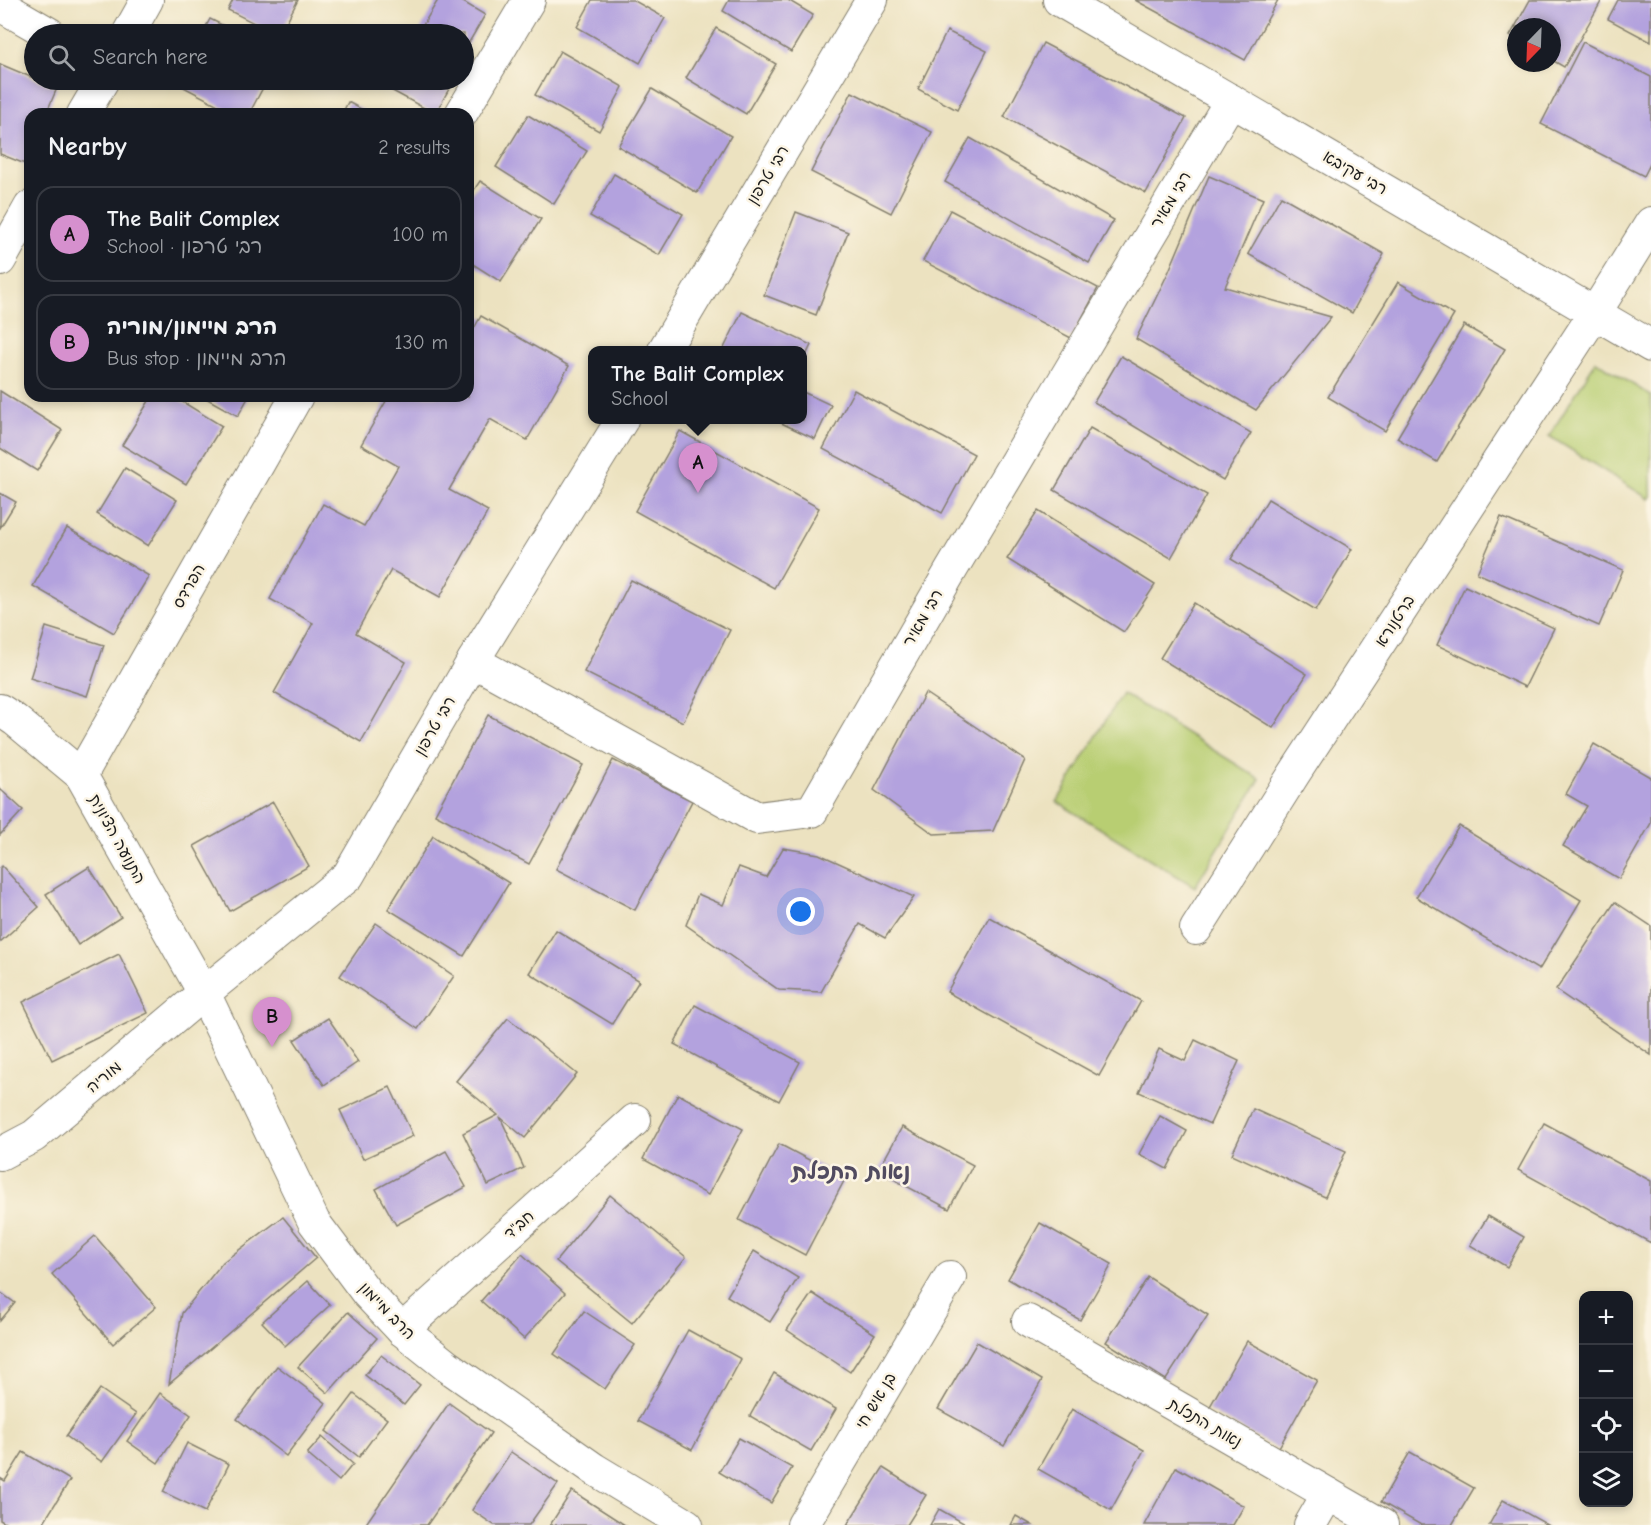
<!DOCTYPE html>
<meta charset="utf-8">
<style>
:root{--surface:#171b24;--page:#242831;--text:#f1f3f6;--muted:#9ea1a6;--line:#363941;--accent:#d690ce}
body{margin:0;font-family:"Comic Neue","Playpen Sans Hebrew",sans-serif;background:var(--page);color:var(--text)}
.controls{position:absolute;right:18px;bottom:18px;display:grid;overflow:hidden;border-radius:12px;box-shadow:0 3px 9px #0003}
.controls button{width:54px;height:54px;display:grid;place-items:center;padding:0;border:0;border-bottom:2px solid var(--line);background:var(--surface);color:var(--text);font:30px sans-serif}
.compass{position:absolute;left:1507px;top:18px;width:54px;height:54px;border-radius:50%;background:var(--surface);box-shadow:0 3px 9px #0003;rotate:203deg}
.you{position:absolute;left:801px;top:912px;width:21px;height:21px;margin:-15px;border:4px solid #fff;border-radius:50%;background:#1a73e8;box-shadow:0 0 0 9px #1a73e833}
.badge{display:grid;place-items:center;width:39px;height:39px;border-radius:50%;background:var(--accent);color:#111;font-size:20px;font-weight:700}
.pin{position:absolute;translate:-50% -50px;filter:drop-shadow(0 2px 3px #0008)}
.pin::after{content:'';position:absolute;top:32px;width:21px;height:18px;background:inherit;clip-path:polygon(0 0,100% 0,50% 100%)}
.popup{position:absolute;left:588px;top:346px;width:219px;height:78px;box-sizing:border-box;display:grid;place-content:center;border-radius:12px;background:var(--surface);filter:drop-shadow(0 2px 4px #0005);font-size:20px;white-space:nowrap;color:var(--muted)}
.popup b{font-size:22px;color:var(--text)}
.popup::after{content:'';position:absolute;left:50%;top:100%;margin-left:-12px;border:12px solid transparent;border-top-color:var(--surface)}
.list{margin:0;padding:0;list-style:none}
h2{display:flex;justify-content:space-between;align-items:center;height:78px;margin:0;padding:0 24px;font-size:26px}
h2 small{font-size:20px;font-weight:400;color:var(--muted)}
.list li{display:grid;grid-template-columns:39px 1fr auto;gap:18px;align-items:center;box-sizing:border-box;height:96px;margin:0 12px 12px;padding:0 12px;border:2px solid var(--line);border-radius:18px}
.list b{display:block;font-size:22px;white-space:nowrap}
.list p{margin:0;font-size:20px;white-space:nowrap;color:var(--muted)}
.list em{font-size:20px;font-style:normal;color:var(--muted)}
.icon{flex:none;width:33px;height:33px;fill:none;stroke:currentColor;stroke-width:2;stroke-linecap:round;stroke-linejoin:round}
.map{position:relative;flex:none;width:1651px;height:1525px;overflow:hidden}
.search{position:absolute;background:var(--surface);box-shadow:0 3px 9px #0003;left:24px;top:24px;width:450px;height:66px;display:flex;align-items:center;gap:15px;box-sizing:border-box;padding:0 21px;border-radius:33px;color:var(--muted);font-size:22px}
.panel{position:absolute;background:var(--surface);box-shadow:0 3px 9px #0003;left:24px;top:108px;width:450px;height:294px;border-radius:18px}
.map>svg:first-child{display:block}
.green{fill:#b8ce72;stroke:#6a7547;stroke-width:1.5}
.building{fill:#b3a2de}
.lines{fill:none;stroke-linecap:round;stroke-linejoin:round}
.street-casing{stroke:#847f6e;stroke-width:34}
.street{stroke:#fff;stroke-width:32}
.labels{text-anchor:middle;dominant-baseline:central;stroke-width:5;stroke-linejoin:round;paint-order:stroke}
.street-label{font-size:16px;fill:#1c1c1c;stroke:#fcf5e5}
.district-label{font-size:22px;font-weight:bold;fill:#514b60;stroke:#fcf5e5}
</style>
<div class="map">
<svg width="1651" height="1525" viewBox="0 0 1651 1525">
<rect width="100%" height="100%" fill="#fcf5e5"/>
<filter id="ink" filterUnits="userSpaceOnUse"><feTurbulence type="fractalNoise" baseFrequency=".0167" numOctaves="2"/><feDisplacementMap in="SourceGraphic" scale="12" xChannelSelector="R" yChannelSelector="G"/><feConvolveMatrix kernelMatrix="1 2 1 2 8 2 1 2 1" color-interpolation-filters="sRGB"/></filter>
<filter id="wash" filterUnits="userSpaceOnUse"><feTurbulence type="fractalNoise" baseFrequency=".008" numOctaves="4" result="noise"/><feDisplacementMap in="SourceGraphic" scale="24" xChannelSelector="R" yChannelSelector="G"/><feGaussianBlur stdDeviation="1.35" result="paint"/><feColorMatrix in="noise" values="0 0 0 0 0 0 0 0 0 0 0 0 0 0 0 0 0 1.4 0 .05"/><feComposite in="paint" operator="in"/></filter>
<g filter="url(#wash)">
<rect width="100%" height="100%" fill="#ece2c0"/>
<g class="green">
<path d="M 1596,361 L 1651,396 L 1651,496 L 1649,499 L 1549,436 Z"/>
<path d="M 1122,693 L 1260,779 L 1195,887 L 1057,802 Z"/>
</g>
<g id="blocks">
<g class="building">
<path d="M 233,0 L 298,0 L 280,34 L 276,34 L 228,10 Z"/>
<path d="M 438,0 L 460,0 L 485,15 L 464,51 L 464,34 L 428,34 L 420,30 Z"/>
<path d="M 592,0 L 633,0 L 665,18 L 640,63 L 577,27 Z"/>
<path d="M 729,0 L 788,0 L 813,15 L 791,52 L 723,11 Z"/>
<path d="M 1135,0 L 1278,0 L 1245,60 Z"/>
<path d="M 1530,0 L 1602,0 L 1564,67 L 1552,60 L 1552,27 L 1516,27 L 1516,40 L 1510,36 Z"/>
<path d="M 1618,0 L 1651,0 L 1651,42 L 1608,19 Z"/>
<path d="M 210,19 L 240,34 L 202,34 Z"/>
<path d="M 716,28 L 776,64 L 746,114 L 686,78 Z"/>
<path d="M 947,31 L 987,51 L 957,110 L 918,89 Z"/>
<path d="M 1583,42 L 1651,77 L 1651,162 L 1644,176 L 1541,124 Z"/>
<path d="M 1043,43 L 1186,118 L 1146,193 L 1004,117 Z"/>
<path d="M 560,51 L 623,87 L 599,131 L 535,95 Z"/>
<path d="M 0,64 L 57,88 L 46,114 L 30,114 L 30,152 L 25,164 L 0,154 Z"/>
<path d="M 178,80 L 267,80 L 249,114 L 235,114 L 176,83 Z"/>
<path d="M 378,80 L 454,80 L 435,114 L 376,82 Z"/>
<path d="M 652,89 L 731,136 L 697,193 L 618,146 Z"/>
<path d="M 852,92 L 932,132 L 891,213 L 811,172 Z"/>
<path d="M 348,102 L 370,114 L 342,114 Z"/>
<path d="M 528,115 L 587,151 L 554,204 L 496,167 Z"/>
<path d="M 970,138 L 1114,220 L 1089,263 L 945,182 Z"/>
<path d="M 614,174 L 683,214 L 659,255 L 590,216 Z"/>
<path d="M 1209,176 L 1263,199 L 1225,287 L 1331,317 L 1256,410 L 1136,339 L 1169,271 Z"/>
<path d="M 480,181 L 541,219 L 501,282 L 468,261 L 468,199 Z"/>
<path d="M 1281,196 L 1384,254 L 1352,313 L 1248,254 Z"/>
<path d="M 950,210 L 1098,288 L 1071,338 L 923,261 Z"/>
<path d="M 796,212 L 848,232 L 816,315 L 764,295 Z"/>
<path d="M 1398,282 L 1454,315 L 1385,431 L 1328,397 Z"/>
<path d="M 742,312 L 811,345 L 803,362 L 803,350 L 723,350 Z"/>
<path d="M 481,316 L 569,366 L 527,440 L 490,419 L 449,490 L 488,511 L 440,597 L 391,570 L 356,633 L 406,662 L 361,742 L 274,693 L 313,623 L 270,599 L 323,504 L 364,526 L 398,466 L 361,445 L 389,396 L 468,396 L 468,339 Z"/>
<path d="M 1464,325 L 1505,349 L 1437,462 L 1397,438 Z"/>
<path d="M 1121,356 L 1251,433 L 1223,480 L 1094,402 Z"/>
<path d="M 854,390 L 974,454 L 942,513 L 823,449 Z"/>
<path d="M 0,391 L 62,430 L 37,471 L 0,448 Z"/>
<path d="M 803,392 L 831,405 L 815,439 L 775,420 L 803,420 Z"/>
<path d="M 152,396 L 173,396 L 222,426 L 186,484 L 122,445 Z"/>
<path d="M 202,396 L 249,396 L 238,416 Z"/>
<path d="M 1090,428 L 1207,495 L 1171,558 L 1054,490 Z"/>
<path d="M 680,431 L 819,508 L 774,588 L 635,511 Z"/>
<path d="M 125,468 L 177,500 L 148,546 L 97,514 Z"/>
<path d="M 0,493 L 16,502 L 0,528 Z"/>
<path d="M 1268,499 L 1352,549 L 1316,610 L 1231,559 Z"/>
<path d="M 1038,511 L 1155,585 L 1124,632 L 1007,559 Z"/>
<path d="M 1501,517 L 1623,570 L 1599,626 L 1477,573 Z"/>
<path d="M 67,528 L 149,576 L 114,633 L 33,586 Z"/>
<path d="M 631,580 L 730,630 L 683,722 L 584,672 Z"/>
<path d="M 1465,586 L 1554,628 L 1525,687 L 1437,645 Z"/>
<path d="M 1194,603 L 1307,674 L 1273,728 L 1160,658 Z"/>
<path d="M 46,627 L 104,645 L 87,696 L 30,678 Z"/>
<path d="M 925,693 L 1025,760 L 993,831 L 934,834 L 874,790 Z"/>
<path d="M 488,715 L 583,765 L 529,864 L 435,814 Z"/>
<path d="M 1594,744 L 1651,777 L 1651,823 L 1619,879 L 1563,846 L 1587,806 L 1566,794 Z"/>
<path d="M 613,760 L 692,801 L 635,910 L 556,869 Z"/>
<path d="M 0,789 L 23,810 L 0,835 Z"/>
<path d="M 273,802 L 309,866 L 230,911 L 194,846 Z"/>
<path d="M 1459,826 L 1581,900 L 1539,970 L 1416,897 Z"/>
<path d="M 433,836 L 509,883 L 464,956 L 388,909 Z"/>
<path d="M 783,848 L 819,854 L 914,897 L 885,938 L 860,924 L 821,992 L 779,990 L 686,925 L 698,894 L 723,905 L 739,867 L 766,877 Z"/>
<path d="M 2,866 L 39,907 L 0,942 L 0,868 Z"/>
<path d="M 89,867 L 121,917 L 78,945 L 46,894 Z"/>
<path d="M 1615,902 L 1651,926 L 1651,1055 L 1556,990 Z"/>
<path d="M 989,917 L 1141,1001 L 1099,1076 L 947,992 Z"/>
<path d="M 376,923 L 454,976 L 418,1029 L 340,976 Z"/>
<path d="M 556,930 L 639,981 L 612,1024 L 529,973 Z"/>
<path d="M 119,954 L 148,1013 L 52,1060 L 23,1002 Z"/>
<path d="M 695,1005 L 800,1062 L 779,1101 L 674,1044 Z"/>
<path d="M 328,1018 L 358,1062 L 324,1085 L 294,1040 Z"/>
<path d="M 508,1018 L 577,1074 L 525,1138 L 500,1117 L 524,1168 L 488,1185 L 463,1133 L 498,1115 L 456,1081 Z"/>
<path d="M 1195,1040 L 1239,1061 L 1210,1124 L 1139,1092 L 1159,1049 L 1185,1061 Z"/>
<path d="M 390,1087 L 413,1136 L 363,1159 L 340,1110 Z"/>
<path d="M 678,1094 L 743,1129 L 708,1195 L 643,1159 Z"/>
<path d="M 1253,1109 L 1346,1151 L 1325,1197 L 1232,1154 Z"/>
<path d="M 1160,1116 L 1187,1131 L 1167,1169 L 1139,1154 Z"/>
<path d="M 1544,1123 L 1651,1181 L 1651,1243 L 1518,1170 Z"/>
<path d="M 902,1127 L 973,1165 L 949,1209 L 878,1171 Z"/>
<path d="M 779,1144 L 845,1179 L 805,1255 L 739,1220 Z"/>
<path d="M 446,1151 L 466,1187 L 396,1225 L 376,1189 Z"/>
<path d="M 610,1195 L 686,1257 L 632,1323 L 556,1261 Z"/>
<path d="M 1488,1216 L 1524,1237 L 1507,1267 L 1470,1245 Z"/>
<path d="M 283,1217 L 316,1258 L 169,1384 L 182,1313 L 223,1262 Z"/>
<path d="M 1040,1223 L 1112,1264 L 1080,1320 L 1008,1279 Z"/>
<path d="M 95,1236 L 156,1307 L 113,1344 L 52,1274 Z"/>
<path d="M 754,1251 L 798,1278 L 770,1322 L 727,1296 Z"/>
<path d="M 522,1254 L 565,1293 L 524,1339 L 481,1301 Z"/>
<path d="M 1148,1277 L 1208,1315 L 1166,1380 L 1106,1342 Z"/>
<path d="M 308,1281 L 330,1305 L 285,1346 L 262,1322 Z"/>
<path d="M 0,1292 L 15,1303 L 0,1321 Z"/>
<path d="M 812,1293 L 875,1334 L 850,1372 L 787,1330 Z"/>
<path d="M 584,1311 L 635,1345 L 605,1389 L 554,1354 Z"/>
<path d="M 348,1312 L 377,1338 L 328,1393 L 298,1367 Z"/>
<path d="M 688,1330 L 741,1359 L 692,1450 L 638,1421 Z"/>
<path d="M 1247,1341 L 1317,1380 L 1278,1449 L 1208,1410 Z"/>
<path d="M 977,1342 L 1042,1380 L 1004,1446 L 938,1409 Z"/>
<path d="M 381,1355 L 420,1385 L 404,1405 L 365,1375 Z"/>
<path d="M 277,1366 L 326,1403 L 286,1456 L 237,1419 Z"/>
<path d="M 774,1373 L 836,1409 L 811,1451 L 750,1416 Z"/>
<path d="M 100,1389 L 136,1414 L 102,1462 L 66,1436 Z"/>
<path d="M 160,1393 L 191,1415 L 158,1463 L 127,1441 Z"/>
<path d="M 354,1394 L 387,1419 L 359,1457 L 326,1431 Z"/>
<path d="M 449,1403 L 491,1433 L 427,1525 L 365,1525 Z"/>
<path d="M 1072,1409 L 1144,1450 L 1111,1510 L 1038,1469 Z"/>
<path d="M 322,1437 L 353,1464 L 339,1481 L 307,1454 Z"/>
<path d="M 739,1438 L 792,1468 L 771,1503 L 719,1472 Z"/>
<path d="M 187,1443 L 229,1464 L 205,1512 L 163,1492 Z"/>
<path d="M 23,1452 L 70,1480 L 42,1525 L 8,1525 L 0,1520 L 0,1478 L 5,1481 Z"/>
<path d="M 511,1452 L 558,1484 L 529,1525 L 494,1525 L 472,1510 Z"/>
<path d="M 1410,1452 L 1474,1488 L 1452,1525 L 1421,1525 L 1381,1502 Z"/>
<path d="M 1176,1467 L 1244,1506 L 1233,1525 L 1144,1525 Z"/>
<path d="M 883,1468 L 926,1495 L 907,1525 L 847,1525 Z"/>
<path d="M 572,1491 L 625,1525 L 550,1525 Z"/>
<path d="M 1503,1500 L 1548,1525 L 1489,1525 Z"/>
<path d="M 939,1509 L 967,1525 L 930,1525 Z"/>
<path d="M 1016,1516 L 1032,1525 L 1011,1525 Z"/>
</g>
</g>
</g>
<g filter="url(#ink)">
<use href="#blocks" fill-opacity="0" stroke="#847f6e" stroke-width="1.5"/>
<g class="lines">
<defs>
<g id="street">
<path d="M 1059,0 L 1651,346"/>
<path d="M 0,5 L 50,34"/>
<path d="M 128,34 L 147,0"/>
<path d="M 83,114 L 103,80"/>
<path d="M 461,114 L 529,0"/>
<path d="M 0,260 L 30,207"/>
<path d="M 664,350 L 872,0"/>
<path d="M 473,661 L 757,818 L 812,811 L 950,572 L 1231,100"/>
<path d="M 0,710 L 15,720 L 81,775 L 204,993 L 314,1222 L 367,1293 L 402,1330 L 447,1366 L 594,1469 L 687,1525"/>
<path d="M 81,775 L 297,396"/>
<path d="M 1196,929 L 1294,774 L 1595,313 L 1651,223"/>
<path d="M 0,1154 L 34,1136 L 204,993 L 348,876 L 473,661 L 622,420"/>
<path d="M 1028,1321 L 1382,1525"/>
<path d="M 402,1330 L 635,1120"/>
<path d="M 803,1525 L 950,1277"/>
<path d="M 1310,1525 L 1328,1494"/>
</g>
</defs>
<use href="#street" class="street-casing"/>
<use href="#street" class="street"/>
</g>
</g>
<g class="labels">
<g class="street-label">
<text transform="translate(1355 173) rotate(30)">רבי עקיבא</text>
<text transform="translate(768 175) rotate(-59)">רבי טרפון</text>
<text transform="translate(1171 200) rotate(-59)">רבי מאיר</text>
<text transform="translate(189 586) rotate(-60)">הפרדס</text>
<text transform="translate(923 618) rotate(-60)">רבי מאיר</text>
<text transform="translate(1395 621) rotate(-57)">ברטנורא</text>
<text transform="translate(435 726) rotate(-60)">רבי טרפון</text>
<text transform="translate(117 839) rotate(61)">התנועה הציונית</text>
<text transform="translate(104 1077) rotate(-40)">מוריה</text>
<text transform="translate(519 1225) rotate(-42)">חב"ד</text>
<text transform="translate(387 1311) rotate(46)">הרב מיימון</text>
<text transform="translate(876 1401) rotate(-59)">בן איש חי</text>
<text transform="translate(1205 1423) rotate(30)">נאות התכלת</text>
</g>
<g class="district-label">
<text x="851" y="1172">נאות התכלת</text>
</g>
</g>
</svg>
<div class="controls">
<button>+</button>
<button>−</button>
<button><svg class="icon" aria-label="locate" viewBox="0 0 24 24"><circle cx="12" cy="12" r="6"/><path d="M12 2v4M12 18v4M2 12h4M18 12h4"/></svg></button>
<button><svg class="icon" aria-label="layers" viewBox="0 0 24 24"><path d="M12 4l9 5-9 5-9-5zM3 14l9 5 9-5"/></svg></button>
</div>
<svg class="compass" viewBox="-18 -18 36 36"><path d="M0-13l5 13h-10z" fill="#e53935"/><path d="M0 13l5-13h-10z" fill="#9ea1a6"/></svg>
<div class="you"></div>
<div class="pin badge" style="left:698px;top:493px">A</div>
<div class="popup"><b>The Balit Complex</b>School</div>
<div class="pin badge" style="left:272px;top:1047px">B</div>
<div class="search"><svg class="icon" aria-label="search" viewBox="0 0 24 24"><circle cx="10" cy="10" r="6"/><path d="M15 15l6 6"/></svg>Search here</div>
<section class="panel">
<h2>Nearby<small>2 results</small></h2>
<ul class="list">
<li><span class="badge">A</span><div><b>The Balit Complex</b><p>School · רבי טרפון</p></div><em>100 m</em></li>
<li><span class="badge">B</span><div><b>הרב מיימון/מוריה</b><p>Bus stop · הרב מיימון</p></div><em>130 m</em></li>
</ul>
</section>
</div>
